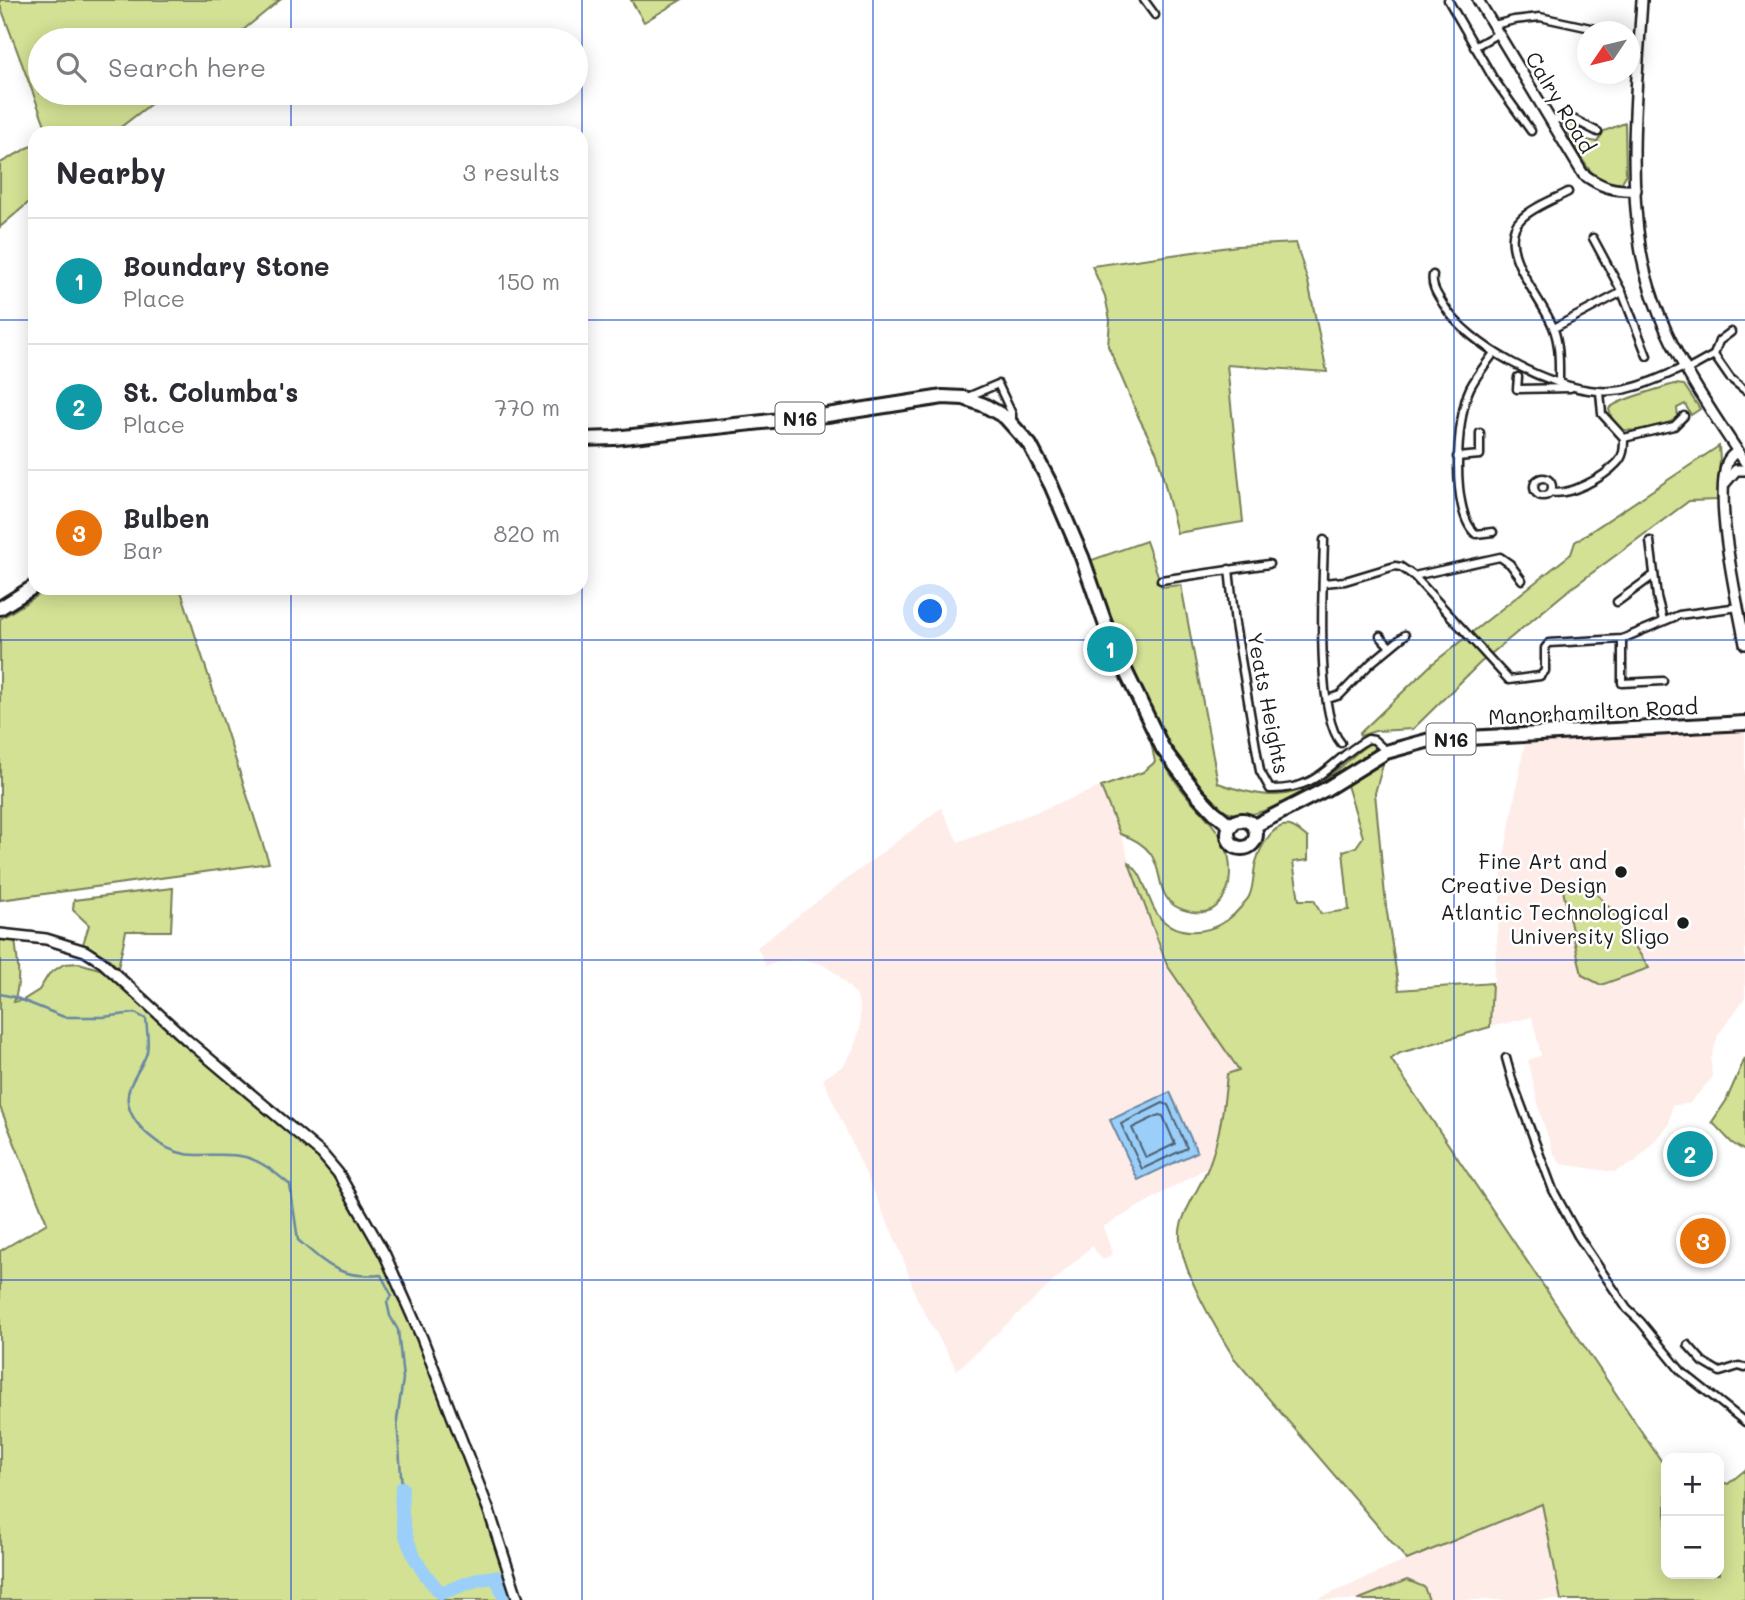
<!DOCTYPE html>
<meta charset="utf-8">
<style>
:root{--surface:#fff;--page:#f2f2f3;--text:#2b2b33;--muted:#7c7c81;--line:#e1e1e2;--accent:#ea580c}
body{margin:0;font-family:Mali,sans-serif;background:var(--page);color:var(--text)}
.controls{position:absolute;right:21px;bottom:21px;display:grid;overflow:hidden;border-radius:14px;box-shadow:0 4px 18px #0003}
.controls button{width:63px;height:63px;display:grid;place-items:center;padding:0;border:0;border-bottom:2px solid var(--line);background:var(--surface);color:var(--text);font:35px sans-serif}
.compass{position:absolute;left:1577px;top:21px;width:63px;height:63px;border-radius:50%;background:var(--surface);box-shadow:0 4px 18px #0003;rotate:235deg}
.you{position:absolute;left:931px;top:612px;width:24px;height:24px;margin:-18px;border:5px solid #fff;border-radius:50%;background:#1a73e8;box-shadow:0 0 0 10px #1a73e833}
.badge{display:grid;place-items:center;width:46px;height:46px;border-radius:50%;background:var(--accent);color:#fff;font-size:23px;font-weight:700}
.pin{position:absolute;translate:-50% -50%;border:4px solid #fff;box-shadow:0 2px 7px #0006}
.list{margin:0;padding:0;list-style:none}
h2{display:flex;justify-content:space-between;align-items:center;height:91px;margin:0;padding:0 28px;font-size:30px}
h2 small{font-size:23px;font-weight:400;color:var(--muted)}
.list li{display:grid;grid-template-columns:46px 1fr auto;gap:21px;align-items:center;box-sizing:border-box;height:126px;padding:0 28px;border-top:2px solid var(--line)}
.list b{display:block;font-size:26px;white-space:nowrap}
.list p{margin:0;font-size:23px;white-space:nowrap;color:var(--muted)}
.list em{font-size:23px;font-style:normal;color:var(--muted)}
.icon{flex:none;width:38px;height:38px;fill:none;stroke:currentColor;stroke-width:2;stroke-linecap:round;stroke-linejoin:round}
.map{position:relative;flex:none;width:1745px;height:1600px;overflow:hidden}
.search{position:absolute;background:var(--surface);box-shadow:0 4px 18px #0003;left:28px;top:28px;width:560px;height:77px;display:flex;align-items:center;gap:18px;box-sizing:border-box;padding:0 24px;border-radius:38px;color:var(--muted);font-size:26px}
.panel{position:absolute;background:var(--surface);box-shadow:0 4px 18px #0003;left:28px;top:126px;width:560px;height:469px;border-radius:21px}
.map>svg:first-child{display:block}
.built{fill:#feece8}
.green{fill:#d2e194;stroke:#777e58;stroke-width:2}
.water{fill:#9bcff9;stroke:#6887a1;stroke-width:2}
.lines{fill:none;stroke-linecap:round;stroke-linejoin:round}
.shore{stroke:#4f6474;stroke-width:2}
.stream{stroke:#6887a1;stroke-width:2.5}
.river{stroke:#9bcff9;stroke-width:14}
.street-casing{stroke:#1c1c1c;stroke-width:11}
.secondary-casing{stroke:#1c1c1c;stroke-width:14}
.highway-casing{stroke:#1c1c1c;stroke-width:18}
.street{stroke:#fff;stroke-width:6}
.secondary{stroke:#fff;stroke-width:9}
.highway{stroke:#fff;stroke-width:12}
.grid{fill:none;stroke:#1d4ed8;stroke-width:2;stroke-opacity:0.55}
.poi-dot{fill:#1c1c1c;stroke:#fff;stroke-width:2.5}
.labels{text-anchor:middle;dominant-baseline:central;stroke-width:5;stroke-linejoin:round;paint-order:stroke}
.shield{fill:#fff;stroke:#606060;stroke-width:2}
.shield-label{font-size:19px;font-weight:bold;fill:#1c1c1c}
.street-label{font-size:21px;fill:#1c1c1c;stroke:#fff}
.poi-label{font-size:21px;fill:#1c1c1c;stroke:#fff;text-anchor:end}
</style>
<div class="map">
<svg width="1745" height="1600" viewBox="0 0 1745 1600">
<rect width="100%" height="100%" fill="#fff"/>
<filter id="ink" filterUnits="userSpaceOnUse"><feTurbulence type="fractalNoise" baseFrequency=".0143" numOctaves="2"/><feDisplacementMap in="SourceGraphic" scale="14" xChannelSelector="R" yChannelSelector="G"/><feConvolveMatrix kernelMatrix="1 2 1 2 8 2 1 2 1" color-interpolation-filters="sRGB"/></filter>
<g filter="url(#ink)">
<g class="built">
<path d="M 1745,729 L 1745,998 L 1718,1035 L 1711,1060 L 1712,1078 L 1689,1104 L 1672,1105 L 1669,1125 L 1635,1162 L 1614,1172 L 1561,1164 L 1553,1152 L 1541,1116 L 1528,1060 L 1541,1056 L 1532,1017 L 1490,1027 L 1503,862 L 1525,741 L 1650,733 Z"/>
<path d="M 1101,787 L 1123,840 L 1134,878 L 1167,965 L 1239,1070 L 1227,1074 L 1219,1132 L 1208,1167 L 1103,1227 L 1113,1254 L 1103,1260 L 1092,1246 L 957,1370 L 917,1299 L 900,1250 L 823,1079 L 844,1065 L 854,1048 L 860,1029 L 860,1008 L 857,996 L 837,974 L 822,964 L 802,959 L 778,962 L 766,966 L 757,947 L 941,808 L 958,842 Z"/>
<path d="M 1542,1504 L 1561,1600 L 1316,1600 L 1407,1560 Z"/>
</g>
<g class="green">
<path d="M 0,0 L 280,0 L 231,40 L 40,40 L 40,93 L 165,93 L 113,133 L 48,133 L 0,5 Z"/>
<path d="M 631,0 L 681,0 L 644,22 Z"/>
<path d="M 1565,122 L 1578,126 L 1586,140 L 1597,142 L 1604,131 L 1625,123 L 1626,175 L 1622,182 C 1593,191 1577,150 1566,130 L 1563,125 Z"/>
<path d="M 35,144 L 35,197 L 0,227 L 0,163 Z"/>
<path d="M 1296,243 L 1308,282 L 1327,372 L 1227,365 L 1243,522 L 1177,533 L 1157,453 L 1139,418 L 1108,346 L 1110,320 L 1105,296 L 1092,266 L 1237,246 Z"/>
<path d="M 1674,384 L 1684,385 L 1700,409 L 1691,415 L 1685,404 L 1677,408 L 1678,417 C 1671,424 1662,425 1652,427 C 1631,432 1615,436 1609,409 C 1615,400 1660,389 1674,384 Z"/>
<path d="M 1719,446 L 1720,460 L 1717,500 L 1689,501 L 1565,593 L 1480,663 L 1413,729 L 1375,731 L 1360,736 L 1359,734 L 1432,664 L 1571,554 L 1575,542 Z"/>
<path d="M 1146,541 L 1162,587 L 1181,585 L 1218,783 C 1266,800 1294,802 1337,770 C 1349,761 1357,750 1371,743 L 1375,747 L 1374,754 C 1347,770 1270,817 1240,815 C 1177,809 1108,615 1089,561 Z"/>
<path d="M 50,588 L 180,588 L 269,863 L 0,900 L 0,619 Z"/>
<path d="M 1149,732 C 1157,747 1164,765 1174,779 C 1198,816 1237,832 1229,884 C 1227,893 1221,905 1211,910 C 1201,915 1185,912 1175,906 C 1148,888 1174,851 1120,834 L 1101,787 L 1143,772 L 1155,762 Z"/>
<path d="M 1384,761 L 1375,793 L 1386,906 L 1399,990 L 1492,983 L 1490,1027 L 1400,1053 L 1391,1059 L 1666,1468 L 1666,1574 L 1719,1574 L 1719,1481 L 1728,1484 L 1745,1470 L 1745,1600 L 1561,1600 L 1542,1504 L 1407,1560 L 1234,1358 C 1216,1328 1177,1265 1180,1231 C 1181,1215 1201,1185 1208,1168 C 1220,1137 1224,1106 1227,1074 L 1239,1070 L 1167,965 L 1129,863 C 1150,878 1145,911 1169,925 C 1195,939 1224,928 1241,907 C 1244,902 1249,899 1250,894 C 1254,884 1253,872 1256,862 C 1260,848 1273,822 1290,826 C 1297,828 1303,834 1308,838 L 1308,860 L 1293,862 L 1299,900 L 1314,900 L 1321,914 L 1349,910 L 1343,851 L 1356,847 L 1363,837 L 1346,782 Z"/>
<path d="M 1575,883 L 1591,888 L 1610,908 L 1649,968 L 1601,985 L 1582,975 L 1562,886 Z"/>
<path d="M 173,888 L 171,931 L 126,931 L 118,968 L 108,958 L 83,944 L 89,925 L 73,910 L 74,900 Z"/>
<path d="M 0,939 L 15,940 C 18,963 21,981 14,1002 L 23,1000 L 39,990 L 49,974 L 64,964 L 79,963 L 106,971 L 320,1157 L 335,1176 L 382,1258 L 419,1340 L 467,1462 L 512,1600 L 0,1600 L 0,1251 L 47,1223 L 0,1107 Z"/>
<path d="M 1745,1058 L 1745,1151 L 1732,1143 L 1712,1122 L 1726,1101 Z"/>
<path d="M 1407,1580 L 1424,1587 L 1429,1600 L 1357,1600 Z"/>
</g>
<path class="water" d="M 1170,1092 L 1197,1152 L 1138,1180 L 1110,1120 Z"/>
<g class="lines">
<g class="shore">
<path d="M 1163,1103 L 1168,1105 L 1187,1148 L 1142,1169 L 1121,1124 Z"/>
<path d="M 1159,1115 L 1163,1116 L 1175,1144 L 1146,1158 L 1132,1128 Z"/>
</g>
<path class="stream" d="M 0,994 L 14,997 L 64,1017 L 103,1017 L 135,1013 L 146,1019 C 147,1030 149,1042 147,1052 C 143,1068 125,1085 128,1102 C 131,1126 162,1150 185,1154 C 204,1157 225,1152 245,1157 C 262,1161 277,1174 290,1185 L 298,1240 C 327,1265 340,1279 381,1275 L 392,1296 L 387,1302 L 390,1316 L 398,1330 L 403,1379 L 397,1420 L 402,1488"/>
<path class="river" d="M 402,1488 C 399,1530 411,1562 441,1593 L 479,1579 L 496,1577 L 506,1600"/>
<defs>
<g id="street">
<path d="M 1144,0 L 1155,15"/>
<path d="M 1448,0 L 1493,78 L 1531,131"/>
<path d="M 1494,25 L 1514,20 L 1540,17 L 1609,32"/>
<path d="M 1474,47 L 1499,33"/>
<path d="M 1551,120 L 1571,118 L 1598,132"/>
<path d="M 1593,238 L 1622,292 L 1647,356"/>
<path d="M 1433,275 C 1431,286 1437,294 1443,304 C 1469,347 1549,388 1598,391 C 1628,394 1657,379 1685,367"/>
<path d="M 1554,328 L 1622,292"/>
<path d="M 1714,355 L 1719,341 L 1731,332"/>
<path d="M 1687,370 L 1714,355 L 1730,378 L 1745,390"/>
<path d="M 1518,377 L 1517,389 L 1570,388"/>
<path d="M 1559,382 C 1559,364 1560,344 1553,327 C 1543,300 1493,246 1521,219 C 1533,207 1553,200 1568,192"/>
<path d="M 1600,392 L 1602,414 L 1624,438 L 1674,426 L 1684,416"/>
<path d="M 965,398 L 998,384 L 1012,414 L 1012,422"/>
<path d="M 1457,457 L 1480,455 L 1480,433"/>
<circle cx="1543" cy="487" r="9"/>
<path d="M 1551,492 C 1568,497 1604,477 1616,464 C 1624,457 1624,448 1624,438"/>
<path d="M 1493,532 L 1476,534 C 1450,514 1456,417 1470,388 C 1476,376 1486,364 1494,353"/>
<path d="M 1324,540 C 1323,582 1315,714 1341,743"/>
<path d="M 1650,541 L 1657,597 L 1663,620"/>
<path d="M 1229,569 L 1235,624 L 1260,771 L 1270,789 C 1322,790 1329,760 1368,739 L 1374,740 L 1386,751"/>
<path d="M 1414,576 L 1500,557 L 1510,564 L 1522,580"/>
<path d="M 1161,580 L 1269,564"/>
<path d="M 1323,583 L 1345,581 L 1395,566 L 1401,567 L 1414,576 L 1509,680 L 1540,676 L 1545,671 L 1545,648 L 1549,643 L 1622,639 L 1679,615 L 1739,607"/>
<path d="M 1617,602 L 1654,575"/>
<path d="M 1380,636 L 1390,647"/>
<path d="M 1622,639 L 1622,683 L 1663,681"/>
<path d="M 1328,699 L 1340,695 L 1371,663 L 1405,635"/>
<path d="M 1506,1058 L 1513,1083 L 1553,1190 L 1578,1236 L 1627,1309 L 1640,1321 L 1681,1371 L 1745,1422"/>
<path d="M 1688,1345 L 1703,1362 L 1720,1372 L 1739,1366 L 1745,1368"/>
</g>
<g id="secondary">
<path d="M 1478,0 L 1583,174 C 1601,187 1613,191 1636,190"/>
<path d="M 1642,0 C 1637,81 1628,165 1640,246 C 1652,326 1701,397 1745,462"/>
<path d="M 1738,451 C 1733,454 1729,457 1727,463 C 1714,503 1737,600 1745,644"/>
<path d="M 1725,483 L 1736,470 L 1745,470"/>
<path d="M 0,934 L 46,939 L 85,951 L 102,962 L 187,1040 L 322,1154 L 338,1173 L 385,1255 L 422,1338 L 489,1511 L 518,1600"/>
</g>
<g id="highway">
<path d="M 581,439 L 614,438 L 827,415 L 943,397 L 964,398 L 984,405 L 1005,417 L 1030,445 L 1051,485 L 1082,557 L 1112,643 L 1163,749 L 1197,794 L 1214,812 L 1231,826"/>
<path d="M 0,608 L 35,586"/>
<circle cx="1242" cy="834" r="14"/>
<path d="M 1254,826 L 1326,789 L 1386,752 L 1430,740 L 1745,723"/>
</g>
</defs>
<use href="#street" class="street-casing"/>
<use href="#secondary" class="secondary-casing"/>
<use href="#highway" class="highway-casing"/>
<use href="#street" class="street"/>
<use href="#secondary" class="secondary"/>
<use href="#highway" class="highway"/>
</g>
</g>
<path class="grid" d="M 291,0 L 291,40M 582,0 L 582,1600M 873,0 L 873,1600M 1163,0 L 1163,1600M 1454,0 L 1454,1600M 291,93 L 291,133M 0,320 L 35,320M 581,320 L 1745,320M 291,588 L 291,1600M 0,640 L 1745,640M 0,960 L 1745,960M 0,1280 L 1745,1280"/>
<g class="poi-dot">
<circle cx="1621" cy="872" r="7"/>
<circle cx="1683" cy="923" r="7"/>
</g>
<g class="labels">
<g class="shield">
<rect x="775.5" y="402.5" width="49" height="31" rx="5"/>
<rect x="1426.5" y="723.5" width="49" height="31" rx="5"/>
</g>
<g class="shield-label">
<text x="800" y="418">N16</text>
<text x="1451" y="739">N16</text>
</g>
<g class="street-label">
<text transform="translate(1561 102) rotate(59)">Calry Road</text>
<text transform="translate(1269 703) rotate(79)">Yeats Heights</text>
<text transform="translate(1593 711) rotate(-3)">Manorhamilton Road</text>
</g>
<g class="poi-label">
<text x="1607" y="860">Fine Art and<tspan x="1607" dy="24">Creative Design</tspan></text>
<text x="1669" y="911">Atlantic Technological<tspan x="1669" dy="24">University Sligo</tspan></text>
</g>
</g>
</svg>
<div class="controls">
<button>+</button>
<button>−</button>
</div>
<svg class="compass" viewBox="-18 -18 36 36"><path d="M0-13l5 13h-10z" fill="#e53935"/><path d="M0 13l5-13h-10z" fill="#7c7c81"/></svg>
<div class="you"></div>
<div class="pin badge" style="left:1110px;top:649px;background:#0f9aa8">1</div>
<div class="pin badge" style="left:1690px;top:1154px;background:#0f9aa8">2</div>
<div class="pin badge" style="left:1703px;top:1241px;background:#e8710a">3</div>
<div class="search"><svg class="icon" aria-label="search" viewBox="0 0 24 24"><circle cx="10" cy="10" r="6"/><path d="M15 15l6 6"/></svg>Search here</div>
<section class="panel">
<h2>Nearby<small>3 results</small></h2>
<ul class="list">
<li><span class="badge" style="background:#0f9aa8">1</span><div><b>Boundary Stone</b><p>Place</p></div><em>150 m</em></li>
<li><span class="badge" style="background:#0f9aa8">2</span><div><b>St. Columba's</b><p>Place</p></div><em>770 m</em></li>
<li><span class="badge" style="background:#e8710a">3</span><div><b>Bulben</b><p>Bar</p></div><em>820 m</em></li>
</ul>
</section>
</div>
